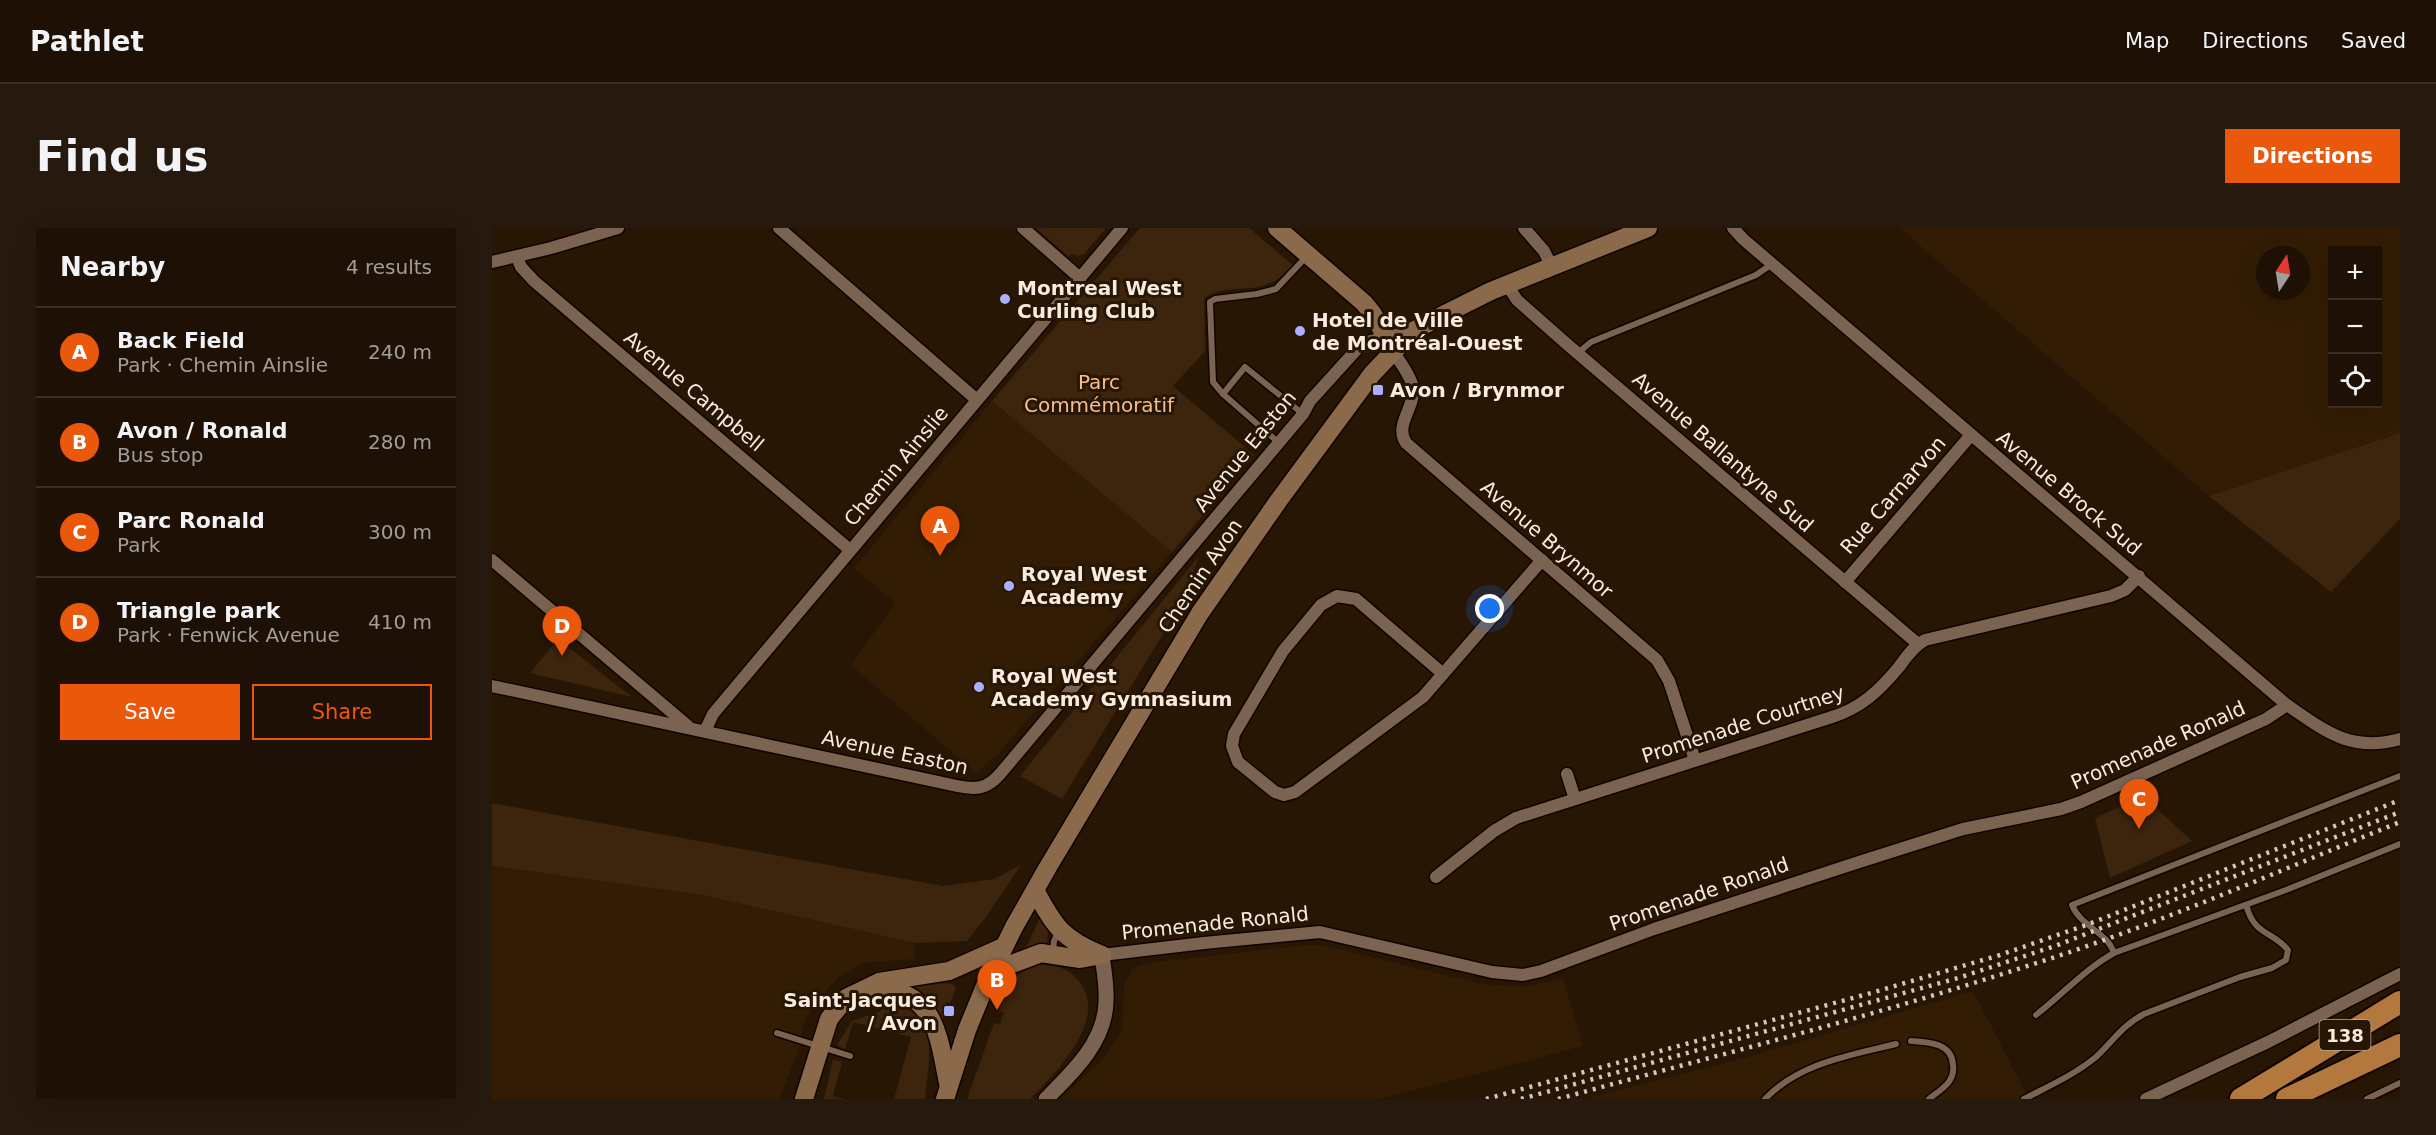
<!DOCTYPE html>
<meta charset="utf-8">
<style>
:root{--surface:#1e1004;--page:#26190e;--text:#f1f3f6;--muted:#a19d9a;--line:#3c3026;--accent:#ea580c}
body{margin:0;font-family:"DejaVu Sans",sans-serif;background:var(--page);color:var(--text)}
.controls{position:absolute;right:18px;top:18px;display:grid;overflow:hidden;border-radius:0px;box-shadow:0 6px 24px #0002}
.controls button{width:54px;height:54px;display:grid;place-items:center;padding:0;border:0;border-bottom:2px solid var(--line);background:var(--surface);color:var(--text);font:30px sans-serif}
.compass{position:absolute;left:1764px;top:18px;width:54px;height:54px;border-radius:50%;background:var(--surface);box-shadow:0 6px 24px #0002;rotate:12deg}
.you{position:absolute;left:998px;top:381px;width:21px;height:21px;margin:-15px;border:4px solid #fff;border-radius:50%;background:#1a73e8;box-shadow:0 0 0 9px #1a73e833}
.badge{display:grid;place-items:center;width:39px;height:39px;border-radius:50%;background:var(--accent);color:#fff;font-size:20px;font-weight:700}
.pin{position:absolute;translate:-50% -50px;filter:drop-shadow(0 2px 3px #0008)}
.pin::after{content:'';position:absolute;top:32px;width:21px;height:18px;background:inherit;clip-path:polygon(0 0,100% 0,50% 100%)}
.list{margin:0;padding:0;list-style:none}
h2{display:flex;justify-content:space-between;align-items:center;height:78px;margin:0;padding:0 24px;font-size:26px}
h2 small{font-size:20px;font-weight:400;color:var(--muted)}
.list li{display:grid;grid-template-columns:39px 1fr auto;gap:18px;align-items:center;box-sizing:border-box;height:90px;padding:0 24px;border-top:2px solid var(--line)}
.list b{display:block;font-size:22px;white-space:nowrap}
.list p{margin:0;font-size:20px;white-space:nowrap;color:var(--muted)}
.list em{font-size:20px;font-style:normal;color:var(--muted)}
.actions{display:flex;gap:12px;padding:18px 24px}
.actions a{flex:1;padding:14px 0;border:2px solid var(--accent);border-radius:0px;text-align:center;font-size:21px;color:var(--accent)}
.actions .main{background:var(--accent);color:#fff}
.icon{flex:none;width:33px;height:33px;fill:none;stroke:currentColor;stroke-width:2;stroke-linecap:round;stroke-linejoin:round}
.map{position:relative;flex:none;width:1908px;height:871px;overflow:hidden;border-radius:0px}
header{display:flex;align-items:center;gap:36px;box-sizing:border-box;height:84px;padding:0 30px;background:var(--surface);border-bottom:2px solid var(--line)}
header strong{font-size:28px}
nav{display:flex;gap:33px;margin-inline-start:auto;font-size:21px}
.intro{display:flex;align-items:center;justify-content:space-between;box-sizing:border-box;height:144px;padding:0 36px}
h1{margin:0;font-size:42px}
.button{padding:15px 27px;border-radius:0px;background:var(--accent);color:#fff;font-size:21px;font-weight:700}
main{display:flex;gap:36px;padding:0 36px}
aside{flex:1;background:var(--surface);border-radius:0px;box-shadow:0 6px 24px #0002}
.map>svg:first-child{display:block}
.built{fill:#321c04;fill-rule:evenodd}
.green{fill:#3c240d}
.lines{fill:none;stroke-linecap:round;stroke-linejoin:round}
.service-casing{stroke:#100300;stroke-width:9}
.minor-casing{stroke:#100300;stroke-width:15}
.tertiary-casing{stroke:#100300;stroke-width:18}
.secondary-casing{stroke:#100300;stroke-width:21}
.motorway-casing{stroke:#100300;stroke-width:26}
.service{stroke:#7a6451;stroke-width:6}
.minor{stroke:#7a6451;stroke-width:12}
.tertiary{stroke:#7a6451;stroke-width:15}
.secondary{stroke:#8b6a4b;stroke-width:18}
.motorway{stroke:#b2783d;stroke-width:22}
.rail{stroke:#d5c7bb;stroke-width:4.5;stroke-dasharray:3 6;stroke-linecap:butt}
.poi-dot{fill:#aab0fc;stroke:#281605;stroke-width:2}
.labels{text-anchor:middle;dominant-baseline:central;stroke-width:6;stroke-linejoin:round;paint-order:stroke}
.shield{fill:#281605;stroke:#baab9e;stroke-width:1.5}
.shield-label{font-size:18px;font-weight:bold;fill:#f8ebe0}
.poi-label{font-size:20px;font-weight:bold;fill:#f8ebe0;stroke:#281605;text-anchor:start}
.park-label{font-size:20px;fill:#f7be8a;stroke:#281605}
.street-label{font-size:20px;fill:#f8ebe0;stroke:#281605}
</style>
<header>
<strong>Pathlet</strong>
<nav><a>Map</a><a>Directions</a><a>Saved</a></nav>
</header>
<div class="intro"><h1>Find us</h1><a class="button">Directions</a></div>
<main>
<aside>
<h2>Nearby<small>4 results</small></h2>
<ul class="list">
<li><span class="badge">A</span><div><b>Back Field</b><p>Park · Chemin Ainslie</p></div><em>240 m</em></li>
<li><span class="badge">B</span><div><b>Avon / Ronald</b><p>Bus stop</p></div><em>280 m</em></li>
<li><span class="badge">C</span><div><b>Parc Ronald</b><p>Park</p></div><em>300 m</em></li>
<li><span class="badge">D</span><div><b>Triangle park</b><p>Park · Fenwick Avenue</p></div><em>410 m</em></li>
</ul>
<div class="actions"><a class="main">Save</a><a>Share</a></div>
</aside>
<div class="map">
<svg width="1908" height="871" viewBox="0 0 1908 871">
<rect width="100%" height="100%" fill="#281605"/>
<g class="built">
<path d="M 1408,0 L 1908,0 L 1908,205 L 1717,268 ZM 1840,22 L 1886,22 L 1886,176 L 1840,176 ZM 1773,27 L 1809,27 L 1809,63 L 1773,63 Z"/>
<path d="M 500,173 L 680,324 L 506,526 L 484,545 L 359,437 L 403,375 L 362,340 Z"/>
<path d="M 0,638 L 210,667 L 423,715 L 422,731 L 370,735 L 346,749 L 324,773 L 312,794 L 305,826 L 287,871 L 0,871 Z"/>
<path d="M 815,717 L 834,718 L 990,756 L 1033,759 L 1071,750 L 1091,818 L 888,871 L 569,871 L 611,830 L 626,810 L 630,800 L 632,757 L 641,740 L 656,735 Z"/>
<path d="M 1481,763 L 1537,871 L 1094,871 L 1255,829 Z"/>
</g>
<g class="green">
<path d="M 544,0 L 614,0 L 592,26 L 586,28 L 579,26 L 577,29 Z"/>
<path d="M 648,0 L 757,0 L 801,37 C 770,74 743,51 712,70 L 713,123 L 681,158 L 762,227 L 680,324 L 500,173 Z"/>
<path d="M 1908,205 L 1908,291 L 1839,364 L 1717,268 Z"/>
<path d="M 707,328 L 692,372 L 570,571 L 528,548 Z"/>
<path d="M 66,411 L 140,469 L 38,445 Z"/>
<path d="M 1651,568 L 1700,613 L 1618,650 L 1603,590 Z"/>
<path d="M 0,575 L 451,658 L 502,651 L 529,637 L 494,689 L 475,713 L 423,715 L 210,667 L 0,638 Z"/>
<path d="M 549,688 L 556,702 L 555,716 L 533,722 Z"/>
<path d="M 549,737 C 566,737 579,741 589,756 C 615,793 563,846 538,871 L 475,871 L 502,795 L 508,796 L 512,785 L 507,783 C 517,757 519,744 549,737 Z"/>
<path d="M 454,755 L 461,756 L 464,760 L 458,775 L 454,774 L 452,782 L 455,784 L 449,793 L 431,767 L 424,762 L 424,759 Z"/>
<path d="M 392,770 C 450,776 437,830 433,871 L 402,871 L 419,809 L 361,794 L 353,821 L 345,817 L 360,793 L 389,783 Z"/>
<path d="M 341,831 L 350,834 L 341,868 L 353,871 L 332,871 Z"/>
</g>
<g class="lines">
<defs>
<g id="service">
<path d="M 1086,125 L 1099,114 L 1264,47 L 1280,36"/>
<path d="M 731,166 L 721,154 L 718,74 L 723,71 L 765,66 L 784,61 L 815,28"/>
<path d="M 787,215 L 731,166 L 753,139 L 811,186"/>
<path d="M 561,724 L 562,713 L 567,703"/>
<path d="M 1622,725 C 1615,704 1588,698 1580,677 L 1908,548"/>
<path d="M 1544,787 C 1571,766 1593,741 1622,725 L 1794,662 L 1908,616"/>
<path d="M 285,805 L 358,828"/>
<path d="M 1419,813 C 1437,814 1460,815 1461,837 C 1462,844 1460,850 1456,855 C 1451,861 1443,866 1437,871"/>
<path d="M 1273,871 C 1307,835 1359,827 1404,816"/>
<path d="M 1532,871 C 1557,858 1582,847 1604,829 C 1620,814 1632,796 1652,786 L 1748,749 L 1780,740 L 1794,732 L 1796,722 C 1780,702 1763,709 1754,677"/>
<path d="M 1875,871 L 1908,855"/>
</g>
<g id="minor">
<path d="M 287,0 L 485,172"/>
<path d="M 531,0 L 588,50"/>
<path d="M 1032,0 L 1052,23 L 1060,39"/>
<path d="M 1241,0 L 1251,11 L 1795,477 C 1833,503 1859,525 1908,511"/>
<path d="M 25,29 L 29,39 L 42,53 L 358,322"/>
<path d="M 0,34 L 59,20 L 126,0"/>
<path d="M 1015,57 L 1025,72 L 1076,117 L 1426,416"/>
<path d="M 901,122 C 907,134 919,147 921,160 C 923,180 902,197 914,215 L 1165,432 L 1177,453 L 1203,532"/>
<path d="M 0,332 L 196,498"/>
<path d="M 1353,354 L 1479,207"/>
<path d="M 950,445 L 864,371 L 845,368 L 829,377 L 791,423 L 742,506 L 740,518 L 746,534 L 783,564 L 792,567 L 803,564 L 931,469 L 1050,332"/>
<path d="M 0,458 L 465,558 C 484,562 495,561 508,546 L 811,186 L 818,173 L 866,120 L 870,115 L 920,103"/>
<path d="M 213,503 L 221,486 L 630,0"/>
<path d="M 1075,546 L 1083,571"/>
<path d="M 944,649 L 1002,603 L 1024,590 L 1340,489 C 1369,480 1387,463 1407,439 C 1414,429 1422,418 1433,412 L 1619,368 L 1633,362 L 1647,348"/>
<path d="M 610,727 L 712,715 L 828,704 L 1000,744 L 1031,747 L 1049,743 L 1162,701 L 1364,635 L 1471,601 L 1569,581 L 1589,574 L 1774,491 L 1795,477"/>
<path d="M 1654,871 L 1776,814 L 1908,746"/>
</g>
<path id="tertiary" d="M 554,871 C 581,844 613,814 614,774 C 615,758 612,743 610,727"/>
<g id="secondary">
<path d="M 785,0 L 872,75 L 881,86 L 901,122"/>
<path d="M 543,662 C 562,698 570,711 610,727"/>
<path d="M 499,744 L 549,725 L 588,731 L 610,727"/>
<path d="M 380,760 C 443,761 446,805 456,855"/>
<path d="M 312,871 L 337,791 L 354,770 L 387,754 L 457,743 L 511,719"/>
<path d="M 453,871 L 475,802 L 493,758 L 522,699 L 556,639 L 708,385 L 787,272 L 880,146 L 921,103 L 955,85 L 999,63 L 1156,0"/>
</g>
<g id="motorway">
<path d="M 1749,871 L 1908,774"/>
<path d="M 1795,871 L 1908,817"/>
</g>
</defs>
<use href="#service" class="service-casing"/>
<use href="#minor" class="minor-casing"/>
<use href="#tertiary" class="tertiary-casing"/>
<use href="#secondary" class="secondary-casing"/>
<use href="#motorway" class="motorway-casing"/>
<use href="#service" class="service"/>
<use href="#minor" class="minor"/>
<use href="#tertiary" class="tertiary"/>
<use href="#secondary" class="secondary"/>
<use href="#motorway" class="motorway"/>
<g class="rail">
<path d="M 994,871 L 1379,765 L 1508,727 L 1597,696 L 1908,572"/>
<path d="M 1029,871 L 1466,750 L 1563,718 L 1908,584"/>
<path d="M 1066,871 C 1222,828 1379,789 1532,739 C 1660,699 1784,644 1908,594"/>
</g>
</g>
<g class="poi-dot">
<circle cx="513" cy="71" r="6"/>
<circle cx="808" cy="103" r="6"/>
<rect x="880" y="156" width="12" height="12" rx="3"/>
<circle cx="517" cy="358" r="6"/>
<circle cx="487" cy="459" r="6"/>
<rect x="451" y="777" width="12" height="12" rx="3"/>
</g>
<g class="labels">
<rect class="shield" x="1827.5" y="792" width="51" height="30" rx="4.5"/>
<g class="shield-label">
<text x="1853" y="807">138</text>
</g>
<g class="poi-label">
<text x="525" y="60">Montreal West<tspan x="525" dy="23">Curling Club</tspan></text>
<text x="820" y="92">Hotel de Ville<tspan x="820" dy="23">de Montréal-Ouest</tspan></text>
<text x="898" y="162">Avon / Brynmor</text>
<text x="529" y="346">Royal West<tspan x="529" dy="23">Academy</tspan></text>
<text x="499" y="448">Royal West<tspan x="499" dy="23">Academy Gymnasium</tspan></text>
<text x="445" y="772" text-anchor="end">Saint-Jacques<tspan x="445" dy="23">/ Avon</tspan></text>
</g>
<g class="park-label">
<text x="607" y="154">Parc<tspan x="607" dy="23">Commémoratif</tspan></text>
</g>
<g class="street-label">
<text transform="translate(202 163) rotate(40)">Avenue Campbell</text>
<text transform="translate(753 223) rotate(-51)">Avenue Easton</text>
<text transform="translate(1231 224) rotate(41)">Avenue Ballantyne Sud</text>
<text transform="translate(404 238) rotate(-50)">Chemin Ainslie</text>
<text transform="translate(1577 265) rotate(40)">Avenue Brock Sud</text>
<text transform="translate(1401 267) rotate(-49)">Rue Carnarvon</text>
<text transform="translate(1055 311) rotate(41)">Avenue Brynmor</text>
<text transform="translate(708 348) rotate(-56)">Chemin Avon</text>
<text transform="translate(1251 496) rotate(-18)">Promenade Courtney</text>
<text transform="translate(1666 517) rotate(-24)">Promenade Ronald</text>
<text transform="translate(403 524) rotate(12)">Avenue Easton</text>
<text transform="translate(1207 666) rotate(-19)">Promenade Ronald</text>
<text transform="translate(723 695) rotate(-6)">Promenade Ronald</text>
</g>
</g>
</svg>
<div class="controls">
<button>+</button>
<button>−</button>
<button><svg class="icon" aria-label="locate" viewBox="0 0 24 24"><circle cx="12" cy="12" r="6"/><path d="M12 2v4M12 18v4M2 12h4M18 12h4"/></svg></button>
</div>
<svg class="compass" viewBox="-18 -18 36 36"><path d="M0-13l5 13h-10z" fill="#e53935"/><path d="M0 13l5-13h-10z" fill="#a19d9a"/></svg>
<div class="you"></div>
<div class="pin badge" style="left:448px;top:328px">A</div>
<div class="pin badge" style="left:505px;top:782px">B</div>
<div class="pin badge" style="left:1647px;top:601px">C</div>
<div class="pin badge" style="left:70px;top:428px">D</div>
</div>
</main>
